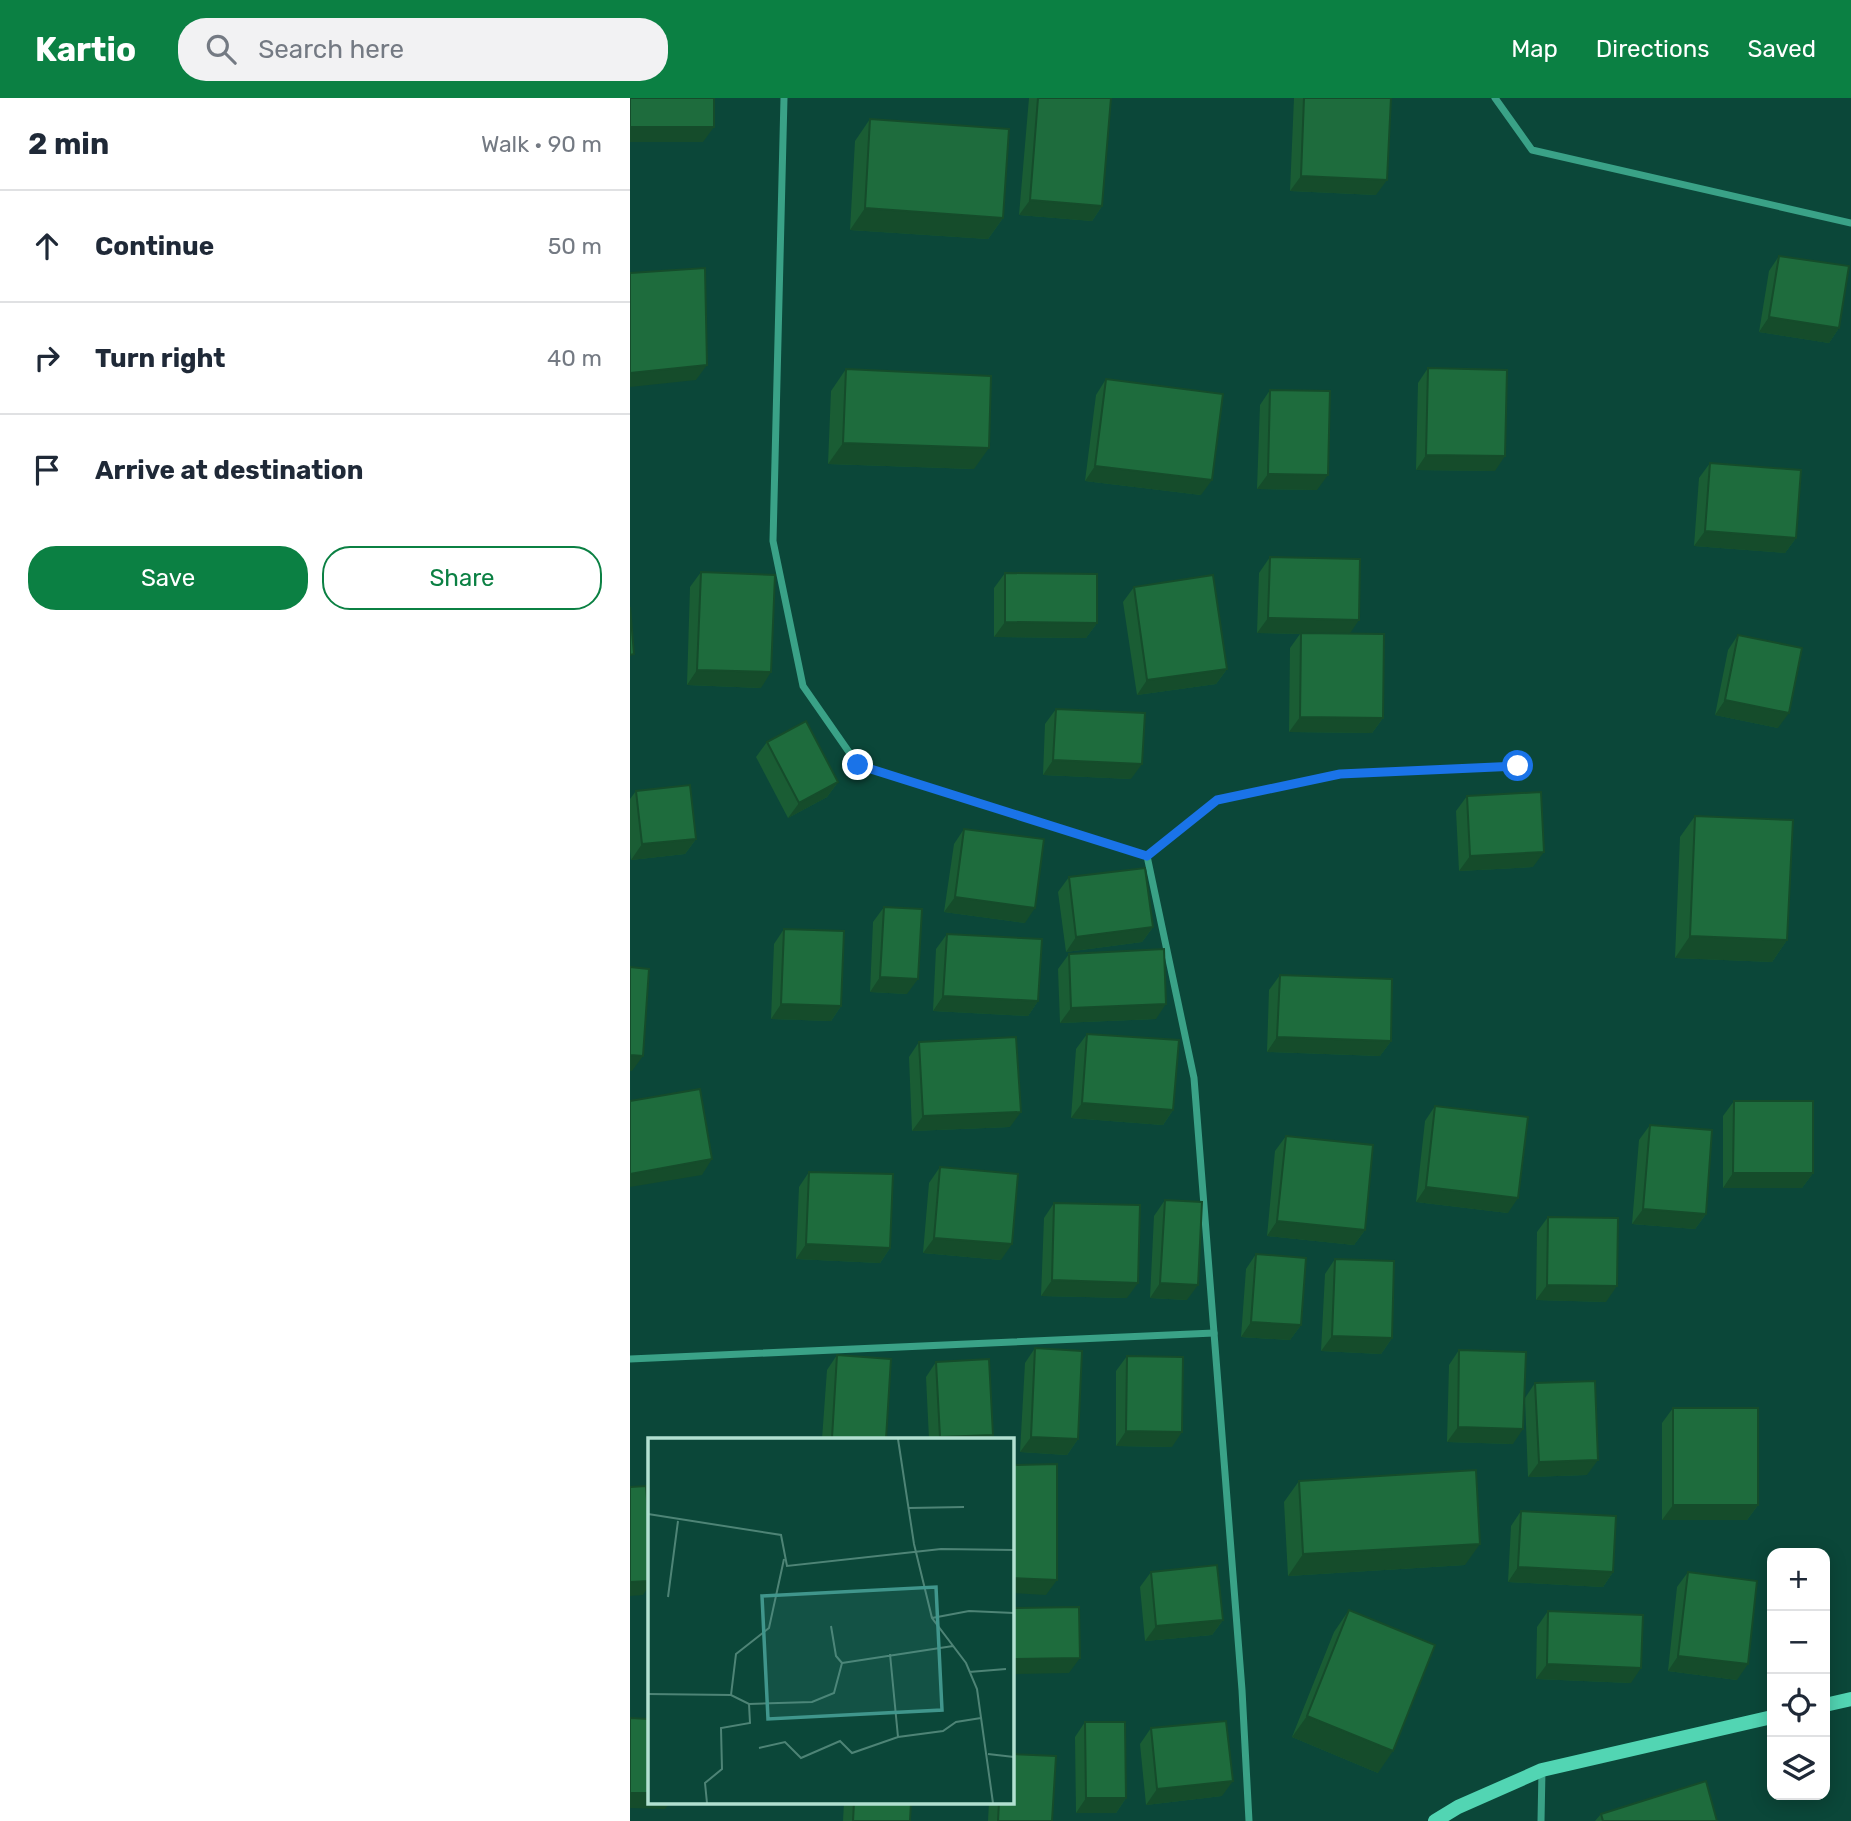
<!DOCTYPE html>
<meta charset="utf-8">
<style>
:root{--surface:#fff;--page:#f2f2f3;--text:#1f2937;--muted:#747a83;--line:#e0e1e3;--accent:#0b8043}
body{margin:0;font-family:Rubik,sans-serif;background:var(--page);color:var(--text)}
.controls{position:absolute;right:21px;bottom:21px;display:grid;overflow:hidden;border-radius:14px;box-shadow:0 4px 18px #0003}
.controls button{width:63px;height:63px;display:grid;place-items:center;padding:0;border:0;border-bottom:2px solid var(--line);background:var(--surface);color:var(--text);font:35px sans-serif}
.stop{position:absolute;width:21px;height:21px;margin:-16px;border:5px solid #1a73e8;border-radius:50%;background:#fff}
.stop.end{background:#1a73e8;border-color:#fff;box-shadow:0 2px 7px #0008}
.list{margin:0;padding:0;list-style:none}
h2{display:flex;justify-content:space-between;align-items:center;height:91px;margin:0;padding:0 28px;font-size:30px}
h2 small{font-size:23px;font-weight:400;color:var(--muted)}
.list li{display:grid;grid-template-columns:46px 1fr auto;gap:21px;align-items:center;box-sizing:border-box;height:112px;padding:0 28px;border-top:2px solid var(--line)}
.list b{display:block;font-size:26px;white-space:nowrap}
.list em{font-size:23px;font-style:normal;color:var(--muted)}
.actions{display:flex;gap:14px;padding:21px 28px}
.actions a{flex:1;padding:16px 0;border:2px solid var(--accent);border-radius:28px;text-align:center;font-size:24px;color:var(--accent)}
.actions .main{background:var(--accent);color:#fff}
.icon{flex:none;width:38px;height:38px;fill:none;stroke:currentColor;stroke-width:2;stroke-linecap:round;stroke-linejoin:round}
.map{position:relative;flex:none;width:1221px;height:1723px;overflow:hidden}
header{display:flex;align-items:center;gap:42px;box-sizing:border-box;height:98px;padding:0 35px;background:var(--accent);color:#fff}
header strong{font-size:33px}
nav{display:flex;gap:38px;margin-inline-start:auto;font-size:24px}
.search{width:490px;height:63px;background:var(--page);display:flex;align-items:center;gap:18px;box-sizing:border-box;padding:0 24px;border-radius:28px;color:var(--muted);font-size:26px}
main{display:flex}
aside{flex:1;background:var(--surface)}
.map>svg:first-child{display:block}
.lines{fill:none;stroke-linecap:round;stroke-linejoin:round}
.street{stroke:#3aa287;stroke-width:7}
.secondary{stroke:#52d5b3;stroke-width:14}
.wall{fill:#1a5d34}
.shaded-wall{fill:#154c2b}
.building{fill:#1e6c3d;stroke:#154c2b;stroke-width:2}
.route{stroke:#1a73e8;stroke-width:9}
.inset-road{fill:none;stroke:#4e8476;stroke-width:2}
.view{fill:#40968c;fill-opacity:0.15;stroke:#40968c;stroke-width:3.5}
.inset-edge{fill:none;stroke:#b2e0d1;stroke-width:3.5}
</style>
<header>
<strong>Kartio</strong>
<div class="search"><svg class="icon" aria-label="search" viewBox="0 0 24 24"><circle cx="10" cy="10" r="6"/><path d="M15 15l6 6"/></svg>Search here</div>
<nav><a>Map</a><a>Directions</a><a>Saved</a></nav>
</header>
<main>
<aside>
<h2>2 min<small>Walk · 90 m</small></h2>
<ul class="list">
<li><svg class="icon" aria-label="ahead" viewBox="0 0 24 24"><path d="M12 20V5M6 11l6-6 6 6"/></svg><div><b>Continue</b></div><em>50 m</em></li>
<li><svg class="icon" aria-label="right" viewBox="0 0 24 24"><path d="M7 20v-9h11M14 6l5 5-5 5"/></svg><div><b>Turn right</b></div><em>40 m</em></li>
<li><svg class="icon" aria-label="arrive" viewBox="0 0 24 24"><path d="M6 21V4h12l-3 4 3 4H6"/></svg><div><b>Arrive at destination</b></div></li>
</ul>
<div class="actions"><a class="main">Save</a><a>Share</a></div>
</aside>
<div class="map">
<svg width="1221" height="1723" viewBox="0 0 1221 1723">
<rect width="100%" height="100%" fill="#0b4739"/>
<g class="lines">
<g class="street">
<path d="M 154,0 L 143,443 L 173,588 L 228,667 L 517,758"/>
<path d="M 865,0 L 902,52 L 1221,125"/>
<path d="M 517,758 L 564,980 L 612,1592 L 619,1723"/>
<path d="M 517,758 L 587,702 L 710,676 L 888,668"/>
<path d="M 0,1261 L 584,1235"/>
<path d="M 911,1723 L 912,1672"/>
</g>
<g class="secondary">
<path d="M 1195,1607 L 1221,1601"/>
<path d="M 805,1723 L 828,1709 L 912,1672 L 1142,1619"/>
</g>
</g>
<g class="wall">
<path d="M 399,0 L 481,0 L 472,108 L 462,123 L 389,117 Z"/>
<path d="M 664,0 L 761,0 L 746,97 L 660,93 Z"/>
<path d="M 240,21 L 373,120 L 358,141 L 220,132 L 225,43 Z"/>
<path d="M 1149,158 L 1209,230 L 1199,245 L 1129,234 L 1139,173 Z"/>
<path d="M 798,270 L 865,373 L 786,372 L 788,285 Z"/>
<path d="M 216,271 L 344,371 L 198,366 L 201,293 Z"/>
<path d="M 476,281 L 571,397 L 455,383 L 466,297 Z"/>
<path d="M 640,292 L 687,392 L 627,391 L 630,307 Z"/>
<path d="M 1080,365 L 1166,440 L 1155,455 L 1064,448 L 1069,380 Z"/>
<path d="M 640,459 L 719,536 L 753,620 L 742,635 L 659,634 L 660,550 L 670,536 L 627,535 L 629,475 Z"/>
<path d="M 71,474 L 131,590 L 57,587 L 60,489 Z"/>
<path d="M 375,475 L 467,525 L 456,540 L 364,539 L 364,490 Z"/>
<path d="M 504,489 L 597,571 L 586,586 L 507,597 L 493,504 Z"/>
<path d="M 1108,537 L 1148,630 L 1085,617 L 1098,552 Z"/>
<path d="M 426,611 L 501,681 L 413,677 L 415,626 Z"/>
<path d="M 137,644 L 208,684 L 197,699 L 158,720 L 126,659 Z"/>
<path d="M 6,693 L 66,741 L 55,756 L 1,762 L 0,752 L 0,701 Z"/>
<path d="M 837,698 L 903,769 L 829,773 L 826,713 Z"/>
<path d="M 1065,718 L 1157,842 L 1142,864 L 1045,860 L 1050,739 Z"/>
<path d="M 334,731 L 395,825 L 314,814 L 324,746 Z"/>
<path d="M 439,779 L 523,829 L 512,844 L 436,854 L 428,794 Z"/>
<path d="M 254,809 L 277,896 L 240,894 L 243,824 Z"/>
<path d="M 154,831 L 211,908 L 201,923 L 141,921 L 144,846 Z"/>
<path d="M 317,836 L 408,903 L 398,918 L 303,913 L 306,851 Z"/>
<path d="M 439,856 L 526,921 L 430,925 L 428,871 Z"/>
<path d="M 650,877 L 761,943 L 750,958 L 637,954 L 639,892 Z"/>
<path d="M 457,936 L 543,1012 L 533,1027 L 441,1020 L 446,951 Z"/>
<path d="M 289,944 L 380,1029 L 282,1033 L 279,959 Z"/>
<path d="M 1104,1003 L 1183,1075 L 1172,1090 L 1093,1090 L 1093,1018 Z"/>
<path d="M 805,1008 L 878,1115 L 786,1104 L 795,1023 Z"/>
<path d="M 1020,1027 L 1076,1116 L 1065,1131 L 1002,1126 L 1009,1042 Z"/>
<path d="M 656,1038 L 735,1132 L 724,1147 L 637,1138 L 645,1053 Z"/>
<path d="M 310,1069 L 371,1162 L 293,1155 L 299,1085 Z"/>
<path d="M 179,1074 L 260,1150 L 250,1165 L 166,1161 L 169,1089 Z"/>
<path d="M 535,1102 L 557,1202 L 520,1200 L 524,1118 Z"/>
<path d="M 424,1105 L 497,1200 L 411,1198 L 414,1120 Z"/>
<path d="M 918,1119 L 976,1204 L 906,1202 L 907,1134 Z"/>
<path d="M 626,1156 L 671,1227 L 660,1242 L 611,1239 L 616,1171 Z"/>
<path d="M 705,1161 L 762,1240 L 751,1256 L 691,1253 L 695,1176 Z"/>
<path d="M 405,1250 L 448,1341 L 437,1357 L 390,1354 L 395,1265 Z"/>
<path d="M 829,1252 L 883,1346 L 817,1344 L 819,1267 Z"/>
<path d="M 207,1257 L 256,1341 L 192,1341 L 197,1272 Z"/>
<path d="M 497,1258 L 542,1349 L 486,1348 L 486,1273 Z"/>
<path d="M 306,1264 L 363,1337 L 360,1341 L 299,1341 L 296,1279 Z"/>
<path d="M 905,1285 L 957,1377 L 898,1379 L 895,1300 Z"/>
<path d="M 1043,1310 L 1128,1407 L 1117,1422 L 1032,1422 L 1032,1325 Z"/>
<path d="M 669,1383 L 835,1467 L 658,1478 L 654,1404 Z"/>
<path d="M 891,1413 L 983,1474 L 973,1489 L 878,1484 L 881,1428 Z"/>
<path d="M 521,1474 L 593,1522 L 582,1537 L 515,1543 L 510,1489 Z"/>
<path d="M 1058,1474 L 1107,1582 L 1038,1573 L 1047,1489 Z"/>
<path d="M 719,1512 L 748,1675 L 662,1639 L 704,1534 Z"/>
<path d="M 918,1513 L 1001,1585 L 906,1581 L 907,1529 Z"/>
<path d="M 455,1624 L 496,1700 L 486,1715 L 446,1715 L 445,1639 Z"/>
<path d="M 521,1630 L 592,1698 L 516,1707 L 510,1646 Z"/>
<path d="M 214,1704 L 281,1704 L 280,1723 L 213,1723 Z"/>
<path d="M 359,1704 L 382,1704 L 422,1723 L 358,1723 Z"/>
<path d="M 971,1716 L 1087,1723 L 965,1723 Z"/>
</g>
<g class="shaded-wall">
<path d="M 0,29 L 84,29 L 73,44 L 0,44 Z"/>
<path d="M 671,78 L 757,82 L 746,97 L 660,93 Z"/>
<path d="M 400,102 L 472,108 L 462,123 L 389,117 Z"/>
<path d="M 235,110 L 373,120 L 358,141 L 220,132 Z"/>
<path d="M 1139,219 L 1209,230 L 1199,245 L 1129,234 Z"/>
<path d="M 77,267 L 66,282 L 0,289 L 0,275 Z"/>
<path d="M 213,345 L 359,350 L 344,371 L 198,366 Z"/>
<path d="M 796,357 L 875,358 L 865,373 L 786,372 Z"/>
<path d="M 465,368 L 582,382 L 571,397 L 455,383 Z"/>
<path d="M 638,376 L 698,377 L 687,392 L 627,391 Z"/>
<path d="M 1075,433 L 1166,440 L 1155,455 L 1064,448 Z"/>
<path d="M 638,520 L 729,522 L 719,537 L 627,535 Z"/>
<path d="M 375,524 L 467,525 L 456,540 L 364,539 Z"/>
<path d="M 597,571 L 586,586 L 507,597 L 517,582 Z"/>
<path d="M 67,572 L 141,574 L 131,590 L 57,587 Z"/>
<path d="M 1095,602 L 1159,615 L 1148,630 L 1085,617 Z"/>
<path d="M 670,619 L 753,620 L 742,635 L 659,634 Z"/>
<path d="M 423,662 L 512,666 L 501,681 L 413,677 Z"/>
<path d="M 208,684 L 197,699 L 158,720 L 169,705 Z"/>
<path d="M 66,741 L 55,756 L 1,762 L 12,746 Z"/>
<path d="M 914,754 L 903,769 L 829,773 L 840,758 Z"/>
<path d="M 325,799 L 405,810 L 395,825 L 314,814 Z"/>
<path d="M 523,829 L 512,844 L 436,854 L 446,839 Z"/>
<path d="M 1060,838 L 1157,842 L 1142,864 L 1045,860 Z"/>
<path d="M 250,879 L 288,881 L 277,896 L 240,894 Z"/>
<path d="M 313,898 L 408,903 L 398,918 L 303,913 Z"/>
<path d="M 151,906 L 211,908 L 201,923 L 141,921 Z"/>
<path d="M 536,906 L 526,921 L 430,925 L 441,910 Z"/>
<path d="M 647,939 L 761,943 L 750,958 L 637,954 Z"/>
<path d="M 0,957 L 13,958 L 2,973 L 0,973 Z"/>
<path d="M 452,1005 L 543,1012 L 533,1027 L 441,1020 Z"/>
<path d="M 391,1014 L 380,1029 L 282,1033 L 293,1018 Z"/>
<path d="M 82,1061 L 72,1077 L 0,1089 L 0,1076 Z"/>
<path d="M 1103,1075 L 1183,1075 L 1172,1090 L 1093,1090 Z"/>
<path d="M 796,1089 L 888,1100 L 878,1115 L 786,1104 Z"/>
<path d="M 1013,1111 L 1076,1116 L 1065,1131 L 1002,1126 Z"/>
<path d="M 647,1123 L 735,1132 L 724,1147 L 637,1138 Z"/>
<path d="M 304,1140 L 382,1146 L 371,1162 L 293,1155 Z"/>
<path d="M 176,1146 L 260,1150 L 250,1165 L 166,1161 Z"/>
<path d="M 422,1182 L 508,1185 L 497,1200 L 411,1198 Z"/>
<path d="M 530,1185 L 568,1187 L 557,1202 L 520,1200 Z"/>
<path d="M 917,1187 L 987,1188 L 976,1204 L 906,1202 Z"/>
<path d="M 621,1224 L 671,1227 L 660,1242 L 611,1239 Z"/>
<path d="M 702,1238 L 762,1240 L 751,1256 L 691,1253 Z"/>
<path d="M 828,1329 L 893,1331 L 883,1346 L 817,1344 Z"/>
<path d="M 496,1333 L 552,1334 L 542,1349 L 486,1348 Z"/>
<path d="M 363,1337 L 360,1341 L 308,1341 L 310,1339 Z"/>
<path d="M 401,1339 L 448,1341 L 437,1357 L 390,1354 Z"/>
<path d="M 968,1362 L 957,1377 L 898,1379 L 909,1364 Z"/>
<path d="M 1043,1407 L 1128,1407 L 1117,1422 L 1032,1422 Z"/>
<path d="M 850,1446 L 835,1467 L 658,1478 L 673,1456 Z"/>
<path d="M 888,1469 L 983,1474 L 973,1489 L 878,1484 Z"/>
<path d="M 382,1480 L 427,1482 L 416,1497 L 382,1495 Z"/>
<path d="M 19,1483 L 19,1488 L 13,1497 L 0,1498 L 0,1484 Z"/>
<path d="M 593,1522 L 582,1537 L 515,1543 L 526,1528 Z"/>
<path d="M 1048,1558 L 1118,1566 L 1107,1582 L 1038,1573 Z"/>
<path d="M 450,1560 L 439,1575 L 382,1576 L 382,1561 Z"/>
<path d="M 917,1566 L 1011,1570 L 1001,1585 L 906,1581 Z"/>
<path d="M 677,1618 L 763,1653 L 748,1675 L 662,1639 Z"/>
<path d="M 603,1683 L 592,1698 L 516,1707 L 527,1691 Z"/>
<path d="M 0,1695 L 19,1695 L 19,1704 L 41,1704 L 35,1711 L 0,1710 Z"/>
<path d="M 456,1700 L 496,1700 L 486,1715 L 446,1715 Z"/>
</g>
<g class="building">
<rect x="0" y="0" width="84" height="29"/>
<path d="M 408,0 L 481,0 L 472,108 L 400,102 Z"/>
<path d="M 674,0 L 761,0 L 757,82 L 671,78 Z"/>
<path d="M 240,21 L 379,31 L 373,120 L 235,110 Z"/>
<path d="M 1149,158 L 1219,168 L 1209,230 L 1139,219 Z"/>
<path d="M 75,170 L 77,267 L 0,275 L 0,175 Z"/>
<path d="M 798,270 L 877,272 L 875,358 L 796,357 Z"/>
<path d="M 216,271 L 361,278 L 359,350 L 213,345 Z"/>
<path d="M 476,281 L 593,296 L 582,382 L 465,368 Z"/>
<path d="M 640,292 L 700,293 L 698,377 L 638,376 Z"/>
<path d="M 1080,365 L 1171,372 L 1166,440 L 1075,433 Z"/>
<path d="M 640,459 L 730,461 L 729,522 L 638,520 Z"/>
<path d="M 71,474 L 145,477 L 141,574 L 67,572 Z"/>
<path d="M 375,475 L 467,476 L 467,525 L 375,524 Z"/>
<path d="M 583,477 L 597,571 L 517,582 L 504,489 Z"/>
<path d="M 0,509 L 4,556 L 0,557 Z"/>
<path d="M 671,535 L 754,536 L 753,620 L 670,619 Z"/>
<path d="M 1108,537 L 1172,550 L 1159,615 L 1095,602 Z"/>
<path d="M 426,611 L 515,615 L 512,666 L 423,662 Z"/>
<path d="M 176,623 L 208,684 L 169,705 L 137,644 Z"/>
<path d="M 60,687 L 66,741 L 12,746 L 6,693 Z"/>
<path d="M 911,694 L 914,754 L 840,758 L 837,698 Z"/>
<path d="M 1065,718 L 1163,722 L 1157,842 L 1060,838 Z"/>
<path d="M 334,731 L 414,741 L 405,810 L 325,799 Z"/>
<path d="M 515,770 L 523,829 L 446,839 L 439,779 Z"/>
<path d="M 254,809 L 292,811 L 288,881 L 250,879 Z"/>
<path d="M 154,831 L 214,833 L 211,908 L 151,906 Z"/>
<path d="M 317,836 L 412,841 L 408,903 L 313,898 Z"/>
<path d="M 534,851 L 536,906 L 441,910 L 439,856 Z"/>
<path d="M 0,869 L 19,871 L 13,958 L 0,957 Z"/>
<path d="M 650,877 L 762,881 L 761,943 L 647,939 Z"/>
<path d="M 457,936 L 549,942 L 543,1012 L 452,1005 Z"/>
<path d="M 386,939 L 391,1014 L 293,1018 L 289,944 Z"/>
<path d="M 70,991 L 82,1061 L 0,1076 L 0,1003 Z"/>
<path d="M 1104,1003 L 1183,1003 L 1183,1075 L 1103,1075 Z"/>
<path d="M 805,1008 L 898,1019 L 888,1100 L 796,1089 Z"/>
<path d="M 1020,1027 L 1082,1032 L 1076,1116 L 1013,1111 Z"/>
<path d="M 656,1038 L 743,1047 L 735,1132 L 647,1123 Z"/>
<path d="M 310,1069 L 388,1076 L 382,1146 L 304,1140 Z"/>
<path d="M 179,1074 L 263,1076 L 260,1150 L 176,1146 Z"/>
<path d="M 535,1102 L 572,1104 L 568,1187 L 530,1185 Z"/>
<path d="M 424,1105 L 510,1107 L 508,1185 L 422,1182 Z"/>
<path d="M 918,1119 L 988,1120 L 987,1188 L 917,1187 Z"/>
<path d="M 626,1156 L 676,1160 L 671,1227 L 621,1224 Z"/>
<path d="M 705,1161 L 764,1163 L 762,1240 L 702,1238 Z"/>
<path d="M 405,1250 L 452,1253 L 448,1341 L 401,1339 Z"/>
<path d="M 829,1252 L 896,1254 L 893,1331 L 828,1329 Z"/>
<path d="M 207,1257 L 261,1261 L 256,1341 L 202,1340 Z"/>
<path d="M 497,1258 L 553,1259 L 552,1334 L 496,1333 Z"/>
<path d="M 359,1261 L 363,1337 L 310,1339 L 306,1264 Z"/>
<path d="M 965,1283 L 968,1362 L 909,1364 L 905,1285 Z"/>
<rect x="1043" y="1310" width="85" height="97"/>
<path d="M 427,1366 L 427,1482 L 382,1480 L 382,1367 Z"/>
<path d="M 846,1372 L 850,1446 L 673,1456 L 669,1383 Z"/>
<path d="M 16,1388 L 19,1426 L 19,1483 L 0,1484 L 0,1389 Z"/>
<path d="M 891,1413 L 986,1418 L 983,1474 L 888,1469 Z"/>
<path d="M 587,1467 L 593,1522 L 526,1528 L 521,1474 Z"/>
<path d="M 1058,1474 L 1127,1483 L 1118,1566 L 1048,1558 Z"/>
<path d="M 449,1509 L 450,1560 L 382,1561 L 382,1510 Z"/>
<path d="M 719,1512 L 805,1547 L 763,1653 L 677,1618 Z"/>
<path d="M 918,1513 L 1013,1517 L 1011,1570 L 917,1566 Z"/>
<path d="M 0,1620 L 19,1621 L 19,1695 L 0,1695 Z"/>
<path d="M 596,1623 L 603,1683 L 527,1691 L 521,1630 Z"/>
<path d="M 455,1624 L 495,1624 L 496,1700 L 456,1700 Z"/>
<path d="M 382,1656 L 426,1658 L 422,1723 L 368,1723 L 369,1704 L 382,1704 Z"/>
<path d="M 1076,1683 L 1087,1723 L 973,1723 L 971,1716 Z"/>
<path d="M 224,1704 L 281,1704 L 280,1723 L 223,1723 Z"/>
</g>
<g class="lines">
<path class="route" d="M 228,667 L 517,758 L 587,702 L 710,676 L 888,668"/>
</g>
<g transform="translate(18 1340)">
<rect width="366" height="366" fill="#0b4739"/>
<path class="inset-road" d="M 250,1 L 266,106 L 284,180 L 318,225 L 329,251 L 345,365M 261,70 L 316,69M 0,76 L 133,97 L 139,128 L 293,111 L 366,112M 20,159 L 30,83M 284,180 L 321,173 L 366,175M 183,188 L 188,218 L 194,225M 242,216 L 250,299M 194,225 L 305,208M 321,234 L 358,231M 0,256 L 83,257 L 101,266 L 164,264 L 186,255 L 194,225M 83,257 L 88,216 L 121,190 L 136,121M 111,310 L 137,304 L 153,320 L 192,303 L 204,315 L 250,299 L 295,293 L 308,284 L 333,280M 340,316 L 366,319M 59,365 L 57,345 L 74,331 L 73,290 L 102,285 L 101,266"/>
<path class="view" d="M 288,149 L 294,272 L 120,281 L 114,158 Z"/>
<rect width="366" height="366" class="inset-edge"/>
</g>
</svg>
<div class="controls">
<button>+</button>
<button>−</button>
<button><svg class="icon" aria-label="locate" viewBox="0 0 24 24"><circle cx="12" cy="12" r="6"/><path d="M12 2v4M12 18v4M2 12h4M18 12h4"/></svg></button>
<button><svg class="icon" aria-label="layers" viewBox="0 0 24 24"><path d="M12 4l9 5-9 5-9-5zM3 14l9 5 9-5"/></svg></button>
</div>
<div class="stop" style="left:888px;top:668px"></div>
<div class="stop end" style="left:228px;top:667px"></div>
</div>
</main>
